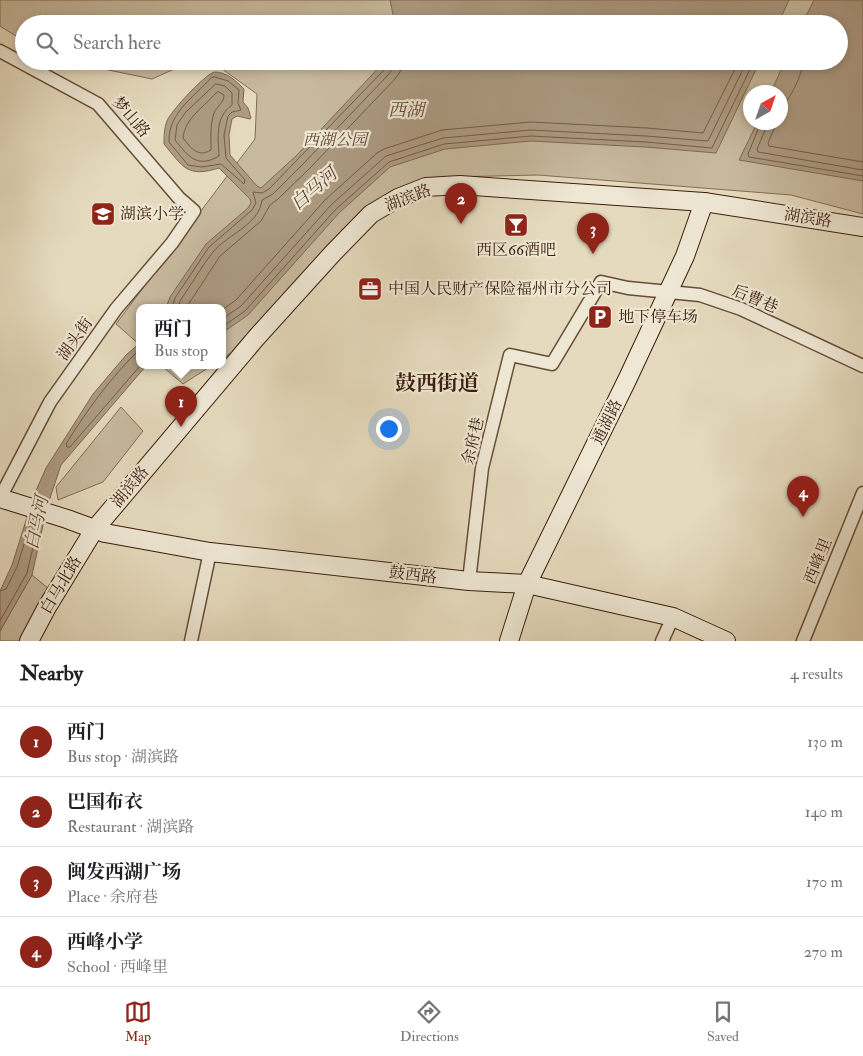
<!DOCTYPE html>
<meta charset="utf-8">
<style>
:root{--surface:#fff;--page:#f2f2f2;--text:#202124;--muted:#757577;--line:#e0e0e0;--accent:#8f2418}
body{margin:0;font-family:"IM FELL Double Pica","Noto Serif SC",serif;background:var(--page);color:var(--text)}
.compass{position:absolute;left:743px;top:85px;width:45px;height:45px;border-radius:50%;background:var(--surface);box-shadow:0 2px 8px #0003;rotate:40deg}
.you{position:absolute;left:388px;top:428px;width:18px;height:18px;margin:-12px;border:4px solid #fff;border-radius:50%;background:#1a73e8;box-shadow:0 0 0 8px #1a73e833}
.badge{display:grid;place-items:center;width:32px;height:32px;border-radius:50%;background:var(--accent);color:#fff;font-size:16px;font-weight:700}
.pin{position:absolute;translate:-50% -41px;filter:drop-shadow(0 1px 2px #0008)}
.pin::after{content:'';position:absolute;top:26px;width:18px;height:15px;background:inherit;clip-path:polygon(0 0,100% 0,50% 100%)}
.popup{position:absolute;left:136px;top:304px;width:90px;height:65px;box-sizing:border-box;display:grid;place-content:center;border-radius:10px;background:var(--surface);filter:drop-shadow(0 1px 4px #0005);font-size:16px;white-space:nowrap;color:var(--muted)}
.popup b{font-size:19px;color:var(--text)}
.popup::after{content:'';position:absolute;left:50%;top:100%;margin-left:-10px;border:10px solid transparent;border-top-color:var(--surface)}
.list{margin:0;padding:0;list-style:none}
h2{display:flex;justify-content:space-between;align-items:center;height:65px;margin:0;padding:0 20px;font-size:21px}
h2 small{font-size:16px;font-weight:400;color:var(--muted)}
.list li{display:grid;grid-template-columns:32px 1fr auto;gap:15px;align-items:center;box-sizing:border-box;height:70px;padding:0 20px;border-top:1px solid var(--line)}
.list b{display:block;font-size:19px;white-space:nowrap}
.list p{margin:0;font-size:16px;white-space:nowrap;color:var(--muted)}
.list em{font-size:16px;font-style:normal;color:var(--muted)}
.icon{flex:none;width:28px;height:28px;fill:none;stroke:currentColor;stroke-width:2;stroke-linecap:round;stroke-linejoin:round}
.map{position:relative;flex:none;width:863px;height:641px;overflow:hidden}
.search{position:absolute;background:var(--surface);box-shadow:0 2px 8px #0003;left:15px;right:15px;top:15px;height:55px;display:flex;align-items:center;gap:12px;box-sizing:border-box;padding:0 18px;border-radius:28px;color:var(--muted);font-size:19px}
.sheet{height:345px;background:var(--surface)}
nav{display:flex;justify-content:space-around;align-items:center;box-sizing:border-box;height:70px;border-top:1px solid var(--line);background:var(--surface);font-size:14px;color:var(--muted)}
nav a{display:grid;justify-items:center;gap:2px}
nav .on{color:var(--accent)}
.map>svg:first-child{display:block}
.green{fill:#c8ba9f;stroke:#826c56;fill-rule:evenodd}
.water{fill:#ac9a81;stroke:#806852}
.lines{fill:none;stroke-linecap:round;stroke-linejoin:round}
.shore{stroke:#745c46;stroke-width:1}
.street-casing{stroke:#674d38;stroke-width:15}
.secondary-casing{stroke:#3d1e0c;stroke-width:20}
.street{stroke:#eee7d4;stroke-width:12}
.secondary{stroke:#eee7d4;stroke-width:18}
.labels{text-anchor:middle;dominant-baseline:central;stroke-width:4.5;stroke-linejoin:round;paint-order:stroke}
.street-label{font-size:16px;fill:#3d1e0c;stroke:#eee7d4}
.park-label{font-size:16px;font-style:italic;fill:#604531;stroke:#eee7d4}
.poi-label{font-size:16px;fill:#3d1e0c;stroke:#eee7d4;text-anchor:start}
.water-label{font-size:18px;font-style:italic;fill:#644935;stroke:#eee7d4}
.district-label{font-size:21px;font-weight:bold;fill:#3d1e0c;stroke:#eee7d4}
</style>
<div class="map">
<svg width="863" height="641" viewBox="0 0 863 641">
<rect width="100%" height="100%" fill="#e5dabd"/>
<filter id="stains"><feTurbulence type="fractalNoise" baseFrequency=".004" numOctaves="4"/><feColorMatrix values="0 0 0 0 .2 0 0 0 0 .09 0 0 0 0 .02 0 0 0 .5 -.17"/></filter>
<radialGradient id="worn" r=".72"><stop offset=".6" stop-color="#630" stop-opacity="0"/><stop offset="1" stop-color="#630" stop-opacity=".3"/></radialGradient>
<g class="green">
<path d="M 0,0 L 863,0 L 863,214 L 791,195 L 538,175 L 450,177 L 400,190 L 239,348 L 222,359 L 222,308 L 140,308 L 140,345 L 116,324 L 255,139 L 257,94 L 211,61 L 839,61 L 839,24 L 24,24 L 24,41 L 0,26 ZM 750,92 L 780,92 L 780,122 L 750,122 Z"/>
<path d="M 65,61 L 192,61 L 152,79 Z"/>
<path d="M 162,366 L 211,366 L 183,384 Z"/>
<path d="M 121,407 L 143,431 L 103,482 L 58,500 L 56,487 Z"/>
<path d="M 32,575 L 49,589 L 23,641 L 0,641 L 0,631 Z"/>
</g>
<g class="water">
<path d="M 390,0 L 789,0 L 778,24 L 395,24 Z"/>
<path d="M 814,0 L 863,0 L 863,181 L 739,160 L 757,123 L 780,122 L 780,92 L 771,92 L 785,61 L 839,61 L 839,24 L 802,24 Z"/>
<path d="M 385,61 L 760,61 L 716,153 L 645,147 L 531,141 L 445,149 L 390,167 L 339,213 L 248,315 L 222,333 L 222,308 L 166,308 L 170,297 L 206,244 L 248,208 L 251,203 L 250,199 L 219,168 C 187,178 183,167 164,144 C 164,137 164,128 167,121 C 170,112 207,72 215,72 C 227,72 236,81 244,89 L 243,102 L 248,108 L 251,118 L 250,119 L 237,116 L 232,119 L 229,135 L 230,155 L 257,186 L 261,188 L 297,155 Z"/>
<path d="M 140,343 L 140,366 L 146,366 L 61,465 L 47,507 L 32,575 L 0,631 L 0,591 L 12,565 L 34,495 L 46,468 L 93,394 L 127,354 Z"/>
</g>
<g class="lines">
<g class="shore">
<path d="M 215,77 L 228,81 L 239,90 L 238,103 L 241,110 L 232,112 L 228,116 L 224,135 L 226,158 L 245,180 L 244,184 L 221,164 L 202,167 L 188,165 L 169,142 C 168,113 193,98 211,78 Z"/>
<path d="M 216,84 L 225,86 L 232,93 L 232,105 C 215,117 218,137 219,156 C 197,169 188,156 175,140 L 177,125 L 185,113 Z"/>
<path d="M 219,92 L 224,95 C 224,103 217,106 214,113 C 210,125 211,138 211,150 C 198,158 191,148 183,138 C 185,118 204,107 216,93 Z"/>
<path d="M 780,108 C 790,101 803,73 803,61"/>
<path d="M 761,122 L 748,154 L 749,157 L 863,176"/>
<path d="M 767,122 L 766,128 L 757,149 L 758,152 L 863,170"/>
<path d="M 775,122 L 774,129 L 768,143 L 769,146 L 863,162"/>
<path d="M 172,308 L 175,298 L 209,247 L 252,210 L 256,203 L 253,192 L 262,193 L 269,189 L 383,71 L 388,65 L 388,61"/>
<path d="M 178,308 L 180,301 C 191,285 201,267 213,252 C 228,234 259,225 262,200 L 273,194 L 304,163 L 388,75 L 393,68 L 395,61"/>
<path d="M 186,308 L 220,256 L 261,221 L 270,205 L 278,199 L 310,168 L 394,80 L 400,72 L 402,61"/>
<path d="M 222,310 L 236,300 L 325,200 L 377,153 L 384,149 L 442,130 L 531,122 L 647,128 L 703,133 L 739,61"/>
<path d="M 222,319 L 241,306 L 331,205 L 386,156 L 443,138 L 531,130 L 646,136 L 708,141 L 747,61"/>
<path d="M 222,327 L 245,311 L 335,210 L 389,162 L 444,144 L 531,136 L 646,142 L 712,148 L 754,61"/>
<path d="M 140,349 C 111,377 87,410 66,444 L 67,447 L 70,447 L 140,366"/>
<path d="M 0,591 L 6,589 L 17,567 L 32,518"/>
<path d="M 0,621 L 27,573 L 39,521"/>
</g>
<defs>
<g id="street">
<path d="M 0,51 L 98,104 L 179,198 L 194,211 L 172,243 L 116,309 L 50,402 L 0,498"/>
<path d="M 469,581 L 482,468 L 510,355 L 552,364 L 601,282 L 628,288 L 700,295 L 741,309 L 863,366"/>
<path d="M 191,641 L 210,552"/>
<path d="M 662,641 L 673,617"/>
<path d="M 803,641 L 863,493"/>
</g>
<g id="secondary">
<path d="M 0,498 L 67,519 L 105,533 L 210,552 L 469,581 L 527,584 L 673,617 L 726,641"/>
<path d="M 29,641 L 47,607 L 94,530 L 256,338 L 333,253 L 371,214 L 398,198 L 426,187 L 460,185 L 502,188 L 704,202 L 863,227"/>
<path d="M 509,641 L 527,584 L 627,380 L 685,256 L 704,202"/>
</g>
</defs>
<use href="#street" class="street-casing"/>
<use href="#secondary" class="secondary-casing"/>
<use href="#street" class="street"/>
<use href="#secondary" class="secondary"/>
</g>
<defs>
<symbol id="school-square" viewBox="-11 -11 22 22"><rect x="-9" y="-9" width="18" height="18" rx="4" fill="#8f2418" stroke="#eee7d4"/><path d="M0-5L7-2L0 1L-7-2ZM-4 1L0 2.5L4 1V4Q0 6-4 4Z" fill="#fff"/></symbol>
<symbol id="bar-square" viewBox="-11 -11 22 22"><rect x="-9" y="-9" width="18" height="18" rx="4" fill="#8f2418" stroke="#eee7d4"/><path d="M-6-5H6L.8 .8V4.5H3.5V6h-7V4.5H-.8V.8Z" fill="#fff"/></symbol>
<symbol id="office-square" viewBox="-11 -11 22 22"><rect x="-9" y="-9" width="18" height="18" rx="4" fill="#8f2418" stroke="#eee7d4"/><path d="M-6-3h4V-5.5h4V-3h4V5H-6ZM-1-4.5V-3h2v-1.5ZM-6 0V1H6V0Z" fill="#fff"/></symbol>
<symbol id="parking-square" viewBox="-11 -11 22 22"><rect x="-9" y="-9" width="18" height="18" rx="4" fill="#8f2418" stroke="#eee7d4"/><path d="M-3.5-5.5H1a3.5 3.5 0 0 1 0 7H-1V5.5H-3.5ZM-1-3.4V-.6H.8a1.4 1.4 0 0 0 0-2.8Z" fill="#fff"/></symbol>
</defs>
<g fill-rule="evenodd">
<use href="#school-square" x="89" y="200" width="28" height="28"/>
<use href="#bar-square" x="502" y="211" width="28" height="28"/>
<use href="#office-square" x="356" y="275" width="28" height="28"/>
<use href="#parking-square" x="586" y="303" width="28" height="28"/>
</g>
<g class="labels">
<g class="street-label">
<text transform="translate(131 117) rotate(49)">梦山路</text>
<text transform="translate(408 198) rotate(-21)">湖滨路</text>
<text transform="translate(808 218) rotate(9)">湖滨路</text>
<text transform="translate(755 299) rotate(23)">后曹巷</text>
<text transform="translate(75 339) rotate(-55)">湖头街</text>
<text transform="translate(607 422) rotate(-64)">通湖路</text>
<text transform="translate(473 441) rotate(-77)">余府巷</text>
<text transform="translate(130 487) rotate(-50)">湖滨路</text>
<text transform="translate(818 561) rotate(-68)">西峰里</text>
<text transform="translate(413 575) rotate(7)">鼓西路</text>
<text transform="translate(61 585) rotate(-59)">白马北路</text>
</g>
<g class="park-label">
<text x="335" y="140">西湖公园</text>
</g>
<g class="poi-label">
<text x="120" y="214">湖滨小学</text>
<text x="516" y="250" text-anchor="middle">西区66酒吧</text>
<text x="388" y="289">中国人民财产保险福州市分公司</text>
<text x="618" y="317">地下停车场</text>
</g>
<g class="water-label">
<text x="406" y="110">西湖</text>
<text transform="translate(314 189) rotate(-41)">白马河</text>
<text transform="translate(37 523) rotate(-78)">白马河</text>
</g>
<g class="district-label">
<text x="437" y="383">鼓西街道</text>
</g>
</g>
<rect width="100%" height="100%" filter="url(#stains)"/>
<rect width="100%" height="100%" fill="url(#worn)"/>
</svg>
<svg class="compass" viewBox="-18 -18 36 36"><path d="M0-13l5 13h-10z" fill="#e53935"/><path d="M0 13l5-13h-10z" fill="#757577"/></svg>
<div class="you"></div>
<div class="pin badge" style="left:181px;top:427px">1</div>
<div class="popup"><b>西门</b>Bus stop</div>
<div class="pin badge" style="left:461px;top:224px">2</div>
<div class="pin badge" style="left:593px;top:254px">3</div>
<div class="pin badge" style="left:803px;top:517px">4</div>
<div class="search"><svg class="icon" aria-label="search" viewBox="0 0 24 24"><circle cx="10" cy="10" r="6"/><path d="M15 15l6 6"/></svg>Search here</div>
</div>
<section class="sheet">
<h2>Nearby<small>4 results</small></h2>
<ul class="list">
<li><span class="badge">1</span><div><b>西门</b><p>Bus stop · 湖滨路</p></div><em>130 m</em></li>
<li><span class="badge">2</span><div><b>巴国布衣</b><p>Restaurant · 湖滨路</p></div><em>140 m</em></li>
<li><span class="badge">3</span><div><b>闽发西湖广场</b><p>Place · 余府巷</p></div><em>170 m</em></li>
<li><span class="badge">4</span><div><b>西峰小学</b><p>School · 西峰里</p></div><em>270 m</em></li>
</ul>
</section>
<nav>
<a class="on"><svg class="icon" aria-label="map" viewBox="0 0 24 24"><path d="M3 6l6-2 6 2 6-2v14l-6 2-6-2-6 2zM9 4v14M15 6v14"/></svg>Map</a>
<a><svg class="icon" aria-label="directions" viewBox="0 0 24 24"><path d="M12 3l9 9-9 9-9-9zM9 14v-3h6M13 9l2 2-2 2"/></svg>Directions</a>
<a><svg class="icon" aria-label="saved" viewBox="0 0 24 24"><path d="M7 4h10v16l-5-4-5 4z"/></svg>Saved</a>
</nav>
